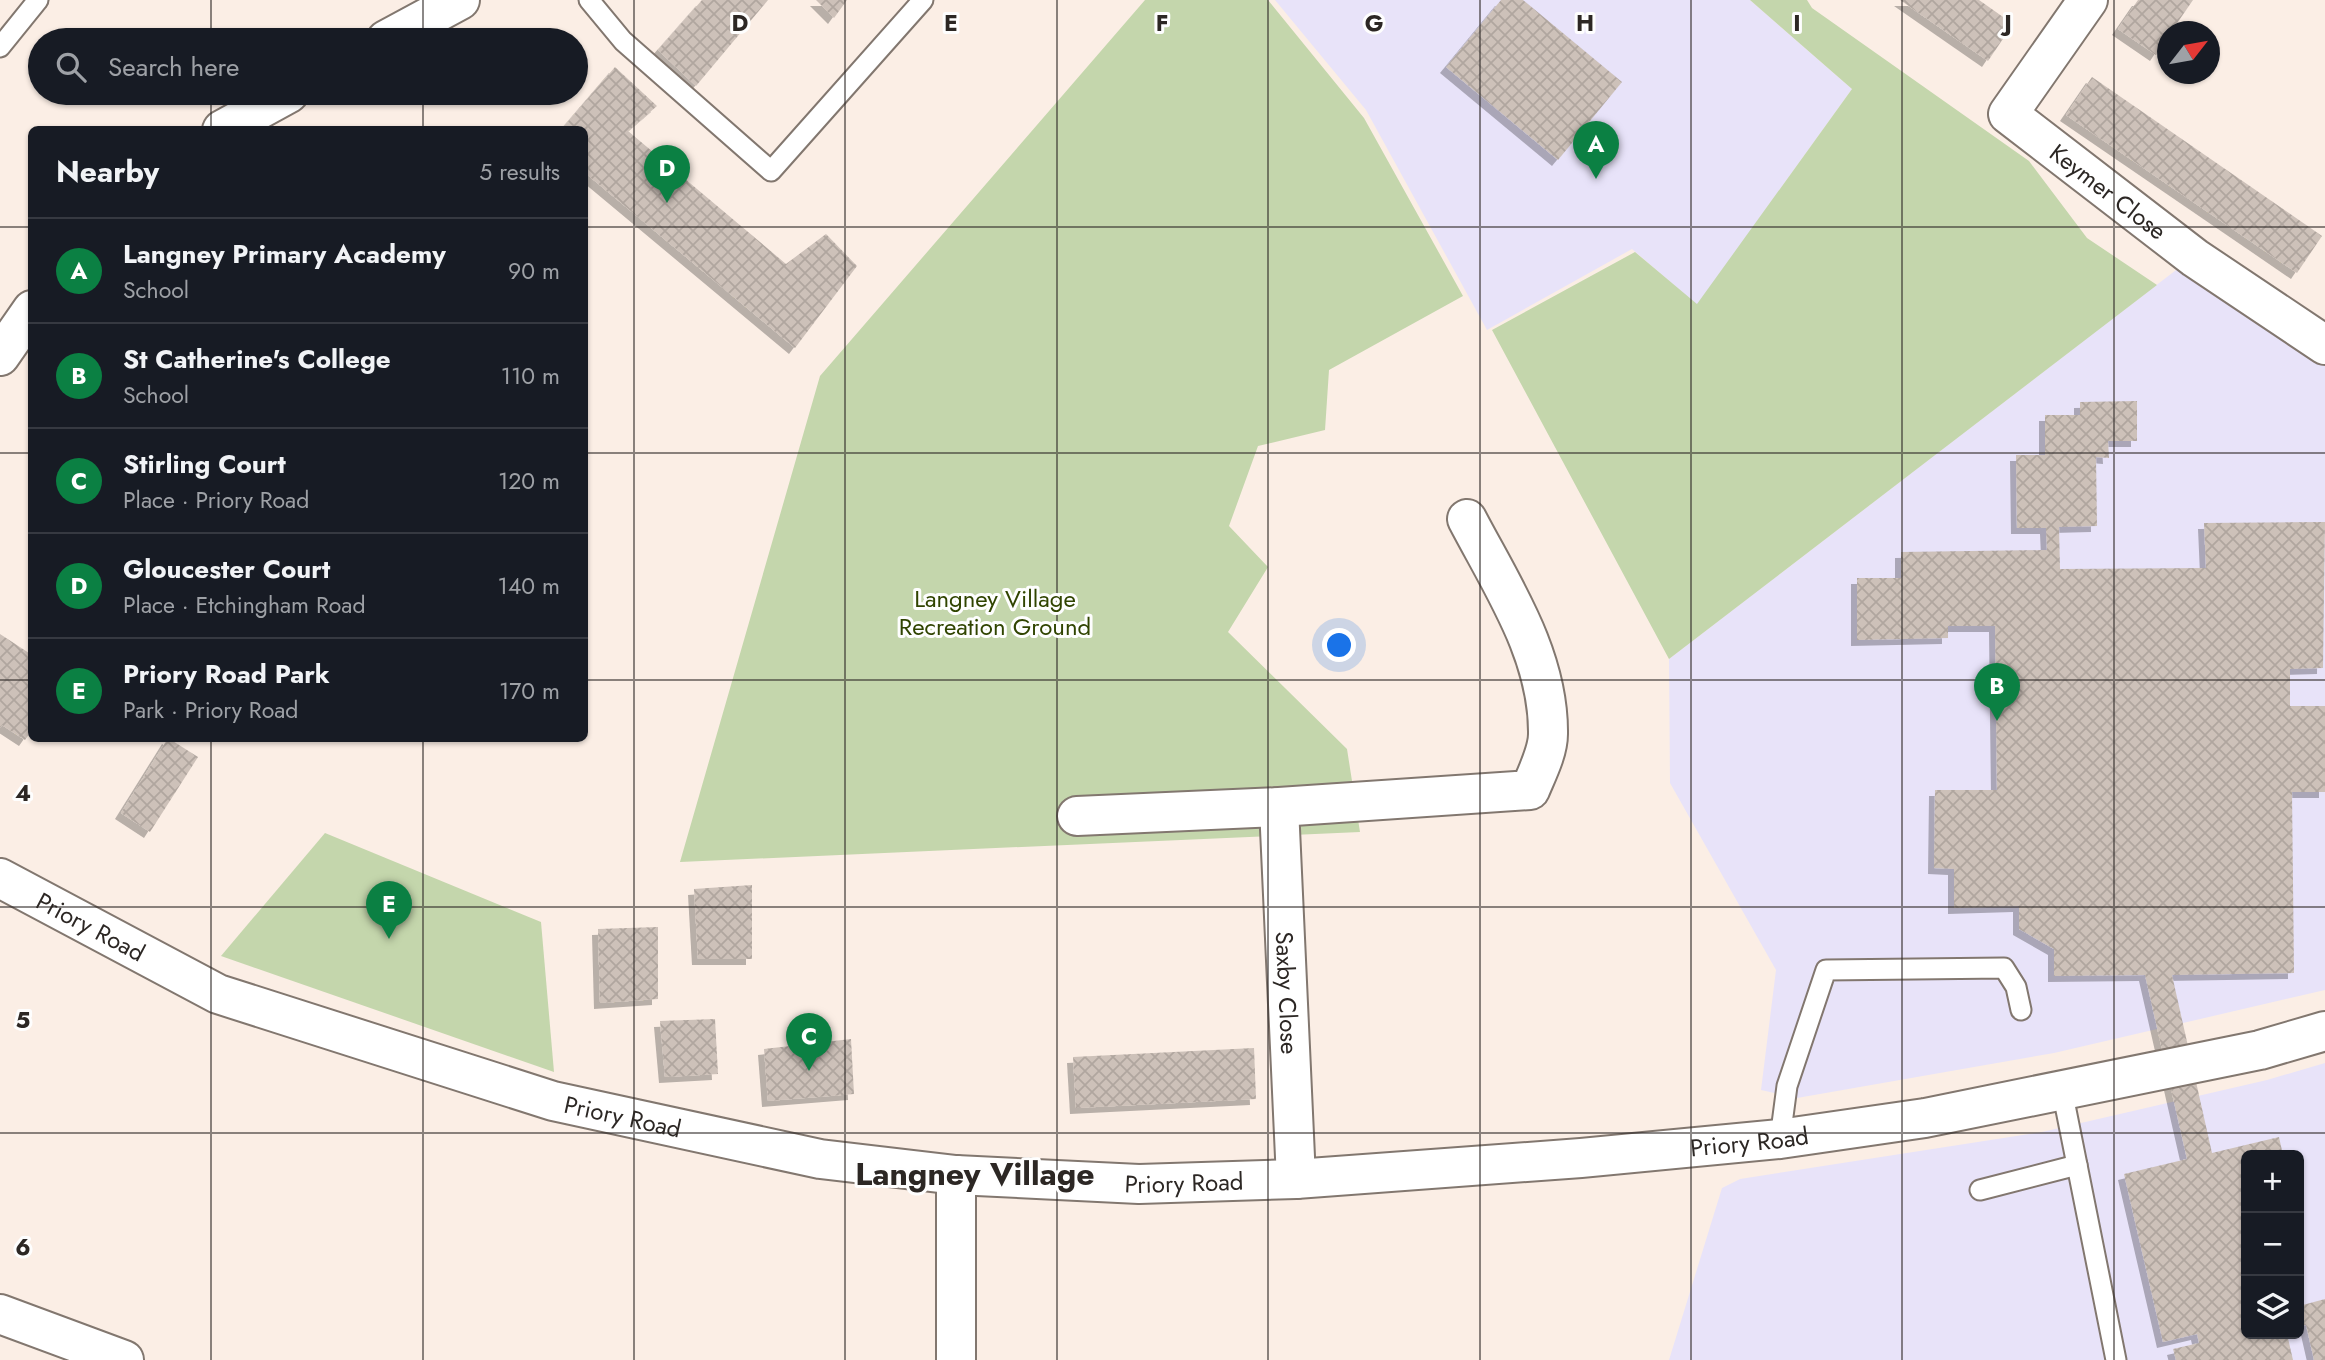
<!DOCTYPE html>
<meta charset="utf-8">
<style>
:root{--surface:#171b24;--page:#20242c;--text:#f1f3f6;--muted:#9ea1a6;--line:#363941;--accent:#0b8043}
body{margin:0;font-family:Jost,sans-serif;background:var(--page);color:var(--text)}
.controls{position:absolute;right:21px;bottom:21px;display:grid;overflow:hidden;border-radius:10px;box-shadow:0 2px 5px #0004}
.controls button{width:63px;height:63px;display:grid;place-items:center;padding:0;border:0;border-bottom:2px solid var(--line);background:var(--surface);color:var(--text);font:35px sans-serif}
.compass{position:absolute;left:2157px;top:21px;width:63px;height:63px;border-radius:50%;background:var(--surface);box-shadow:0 2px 5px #0004;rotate:59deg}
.you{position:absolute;left:1340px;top:646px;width:24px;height:24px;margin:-18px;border:5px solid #fff;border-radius:50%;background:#1a73e8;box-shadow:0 0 0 10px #1a73e833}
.badge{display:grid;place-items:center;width:46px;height:46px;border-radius:50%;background:var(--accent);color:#fff;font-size:23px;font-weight:700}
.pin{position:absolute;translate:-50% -58px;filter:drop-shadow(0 2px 4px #0008)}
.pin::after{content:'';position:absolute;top:37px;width:24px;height:21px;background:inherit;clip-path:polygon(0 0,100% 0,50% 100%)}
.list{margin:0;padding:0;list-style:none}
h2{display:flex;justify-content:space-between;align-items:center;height:91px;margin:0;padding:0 28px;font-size:30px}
h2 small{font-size:23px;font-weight:400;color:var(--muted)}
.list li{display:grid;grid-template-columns:46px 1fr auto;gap:21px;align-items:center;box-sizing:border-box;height:105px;padding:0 28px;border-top:2px solid var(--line)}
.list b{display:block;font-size:26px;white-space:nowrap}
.list p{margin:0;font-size:23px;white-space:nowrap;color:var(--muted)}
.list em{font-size:23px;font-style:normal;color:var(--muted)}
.icon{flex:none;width:38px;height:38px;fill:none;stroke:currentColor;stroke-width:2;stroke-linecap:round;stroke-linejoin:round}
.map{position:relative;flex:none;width:2325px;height:1360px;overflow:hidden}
.search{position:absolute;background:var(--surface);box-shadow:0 2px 5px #0004;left:28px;top:28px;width:560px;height:77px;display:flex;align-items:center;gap:18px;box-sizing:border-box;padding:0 24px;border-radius:38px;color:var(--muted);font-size:26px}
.panel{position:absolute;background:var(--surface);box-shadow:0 2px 5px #0004;left:28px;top:126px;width:560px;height:616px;border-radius:10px}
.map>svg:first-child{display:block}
.education{fill:#e8e3f9;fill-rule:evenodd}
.park{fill:#c4d6ac}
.building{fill:url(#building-cross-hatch);filter:url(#shadow)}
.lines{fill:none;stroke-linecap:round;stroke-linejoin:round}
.lane-casing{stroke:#82776f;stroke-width:23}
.street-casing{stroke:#82776f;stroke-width:42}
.secondary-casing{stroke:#82776f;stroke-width:42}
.lane{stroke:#fff;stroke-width:19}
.street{stroke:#fff;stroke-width:38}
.secondary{stroke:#fff;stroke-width:38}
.grid{fill:none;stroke:#2c2724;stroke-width:2;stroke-opacity:0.55}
.labels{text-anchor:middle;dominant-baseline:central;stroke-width:6;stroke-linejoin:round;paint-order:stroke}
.street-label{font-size:24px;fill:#2c2724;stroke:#fefefe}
.park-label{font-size:24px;fill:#304400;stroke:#fefefe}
.district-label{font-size:32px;font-weight:bold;fill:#2c2724;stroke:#fefefe}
.grid-label{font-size:23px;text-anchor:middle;font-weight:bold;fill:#2c2724;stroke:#fefefe;stroke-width:6;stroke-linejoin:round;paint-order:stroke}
</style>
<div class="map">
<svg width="2325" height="1360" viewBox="0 0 2325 1360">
<defs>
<pattern id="building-cross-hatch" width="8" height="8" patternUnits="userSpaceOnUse" patternTransform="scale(1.75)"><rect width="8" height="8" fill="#cdc1b9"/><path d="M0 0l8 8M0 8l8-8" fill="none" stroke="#b0a69f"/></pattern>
<filter id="shadow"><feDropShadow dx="-6" dy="6" stdDeviation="0" flood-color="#0004"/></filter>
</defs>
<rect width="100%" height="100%" fill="#fbeee5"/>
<g class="education">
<path d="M 1275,0 L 1750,0 L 1852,89 L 1697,305 L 1632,249 L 1487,330 L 1366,110 Z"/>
<path d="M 2180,267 L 2325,364 L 2325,990 L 2054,1053 L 1797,1098 L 1761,1090 L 1776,970 L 1670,783 L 1669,659 Z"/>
<path d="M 2325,1063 L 2325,1360 L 1669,1360 L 1722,1188 L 1740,1179 L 2042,1132 L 2267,1080 ZM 2246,1155 L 2299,1155 L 2299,1334 L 2246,1334 Z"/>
</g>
<g class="park">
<path d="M 1145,0 L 1268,0 L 1364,118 L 1463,296 L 1329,370 L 1325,430 L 1258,446 L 1229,526 L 1268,567 L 1228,632 L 1347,749 L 1360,832 L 680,862 L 820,376 Z"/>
<path d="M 1750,0 L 1807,0 L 1812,8 L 2029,161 L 2087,238 L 2157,285 L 1669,659 L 1492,330 L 1635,252 L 1697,304 L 1852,89 Z"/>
<path d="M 325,833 L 541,922 L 554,1072 L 221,956 Z"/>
</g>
<g class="building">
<path d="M 702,0 L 768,0 L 696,86 L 658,50 Z"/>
<path d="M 816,0 L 847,0 L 834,18 Z"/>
<path d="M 1501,0 L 1523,0 L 1622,82 L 1558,160 L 1446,67 Z"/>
<path d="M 1900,0 L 1979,0 L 2013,24 L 1988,61 Z"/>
<path d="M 2138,0 L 2193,0 L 2171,32 L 2168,32 L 2168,37 L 2156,55 L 2118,29 Z"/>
<path d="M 615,67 L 657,106 L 628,131 L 786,264 L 826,234 L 857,266 L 795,348 L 584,172 L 584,130 L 561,130 Z"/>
<path d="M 2092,77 L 2322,236 L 2297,273 L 2066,115 Z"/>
<path d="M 2137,401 L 2137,441 L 2108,441 L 2109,458 L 2096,457 L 2097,526 L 2059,527 L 2060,569 L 2206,568 L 2204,523 L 2325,522 L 2323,668 L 2290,669 L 2290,706 L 2325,706 L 2325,792 L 2292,792 L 2294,973 L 2172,975 L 2212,1153 L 2279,1137 L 2283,1155 L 2246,1155 L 2246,1334 L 2287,1334 L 2293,1360 L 2176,1360 L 2173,1349 L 2199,1343 L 2197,1334 L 2163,1342 L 2124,1174 L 2187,1159 L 2145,975 L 2054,976 L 2054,949 L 2019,929 L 2019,906 L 1954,908 L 1954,869 L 1934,868 L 1935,790 L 1997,790 L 1995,626 L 1948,626 L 1948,638 L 1857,640 L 1857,578 L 1901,578 L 1901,552 L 2047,550 L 2046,528 L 2017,528 L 2016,455 L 2045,455 L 2045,415 L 2080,415 L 2080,402 Z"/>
<path d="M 0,634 L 32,655 L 32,730 L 25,740 L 2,725 L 0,728 Z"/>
<path d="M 168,738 L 198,757 L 150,832 L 121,813 Z"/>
<path d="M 752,885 L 752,959 L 698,959 L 694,889 Z"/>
<path d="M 658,927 L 658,999 L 600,1003 L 598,929 Z"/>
<path d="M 715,1019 L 718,1074 L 665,1077 L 660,1021 Z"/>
<path d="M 851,1039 L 854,1094 L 768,1101 L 764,1049 Z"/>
<path d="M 1254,1048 L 1256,1099 L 1076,1108 L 1073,1057 Z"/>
<path d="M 2325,1299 L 2325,1360 L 2314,1360 L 2306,1325 L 2299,1326 L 2299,1306 Z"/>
</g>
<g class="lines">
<defs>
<g id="lane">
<path d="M 589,0 L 623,41 L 771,171 L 923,0"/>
<path d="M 0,47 L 38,0"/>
<path d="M 2062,1090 L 2116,1360"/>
<path d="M 1780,1139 L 1787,1086 L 1826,970 L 2004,968 L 2016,987 L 2021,1010"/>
<path d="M 1980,1190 L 2077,1165"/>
</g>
<g id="street">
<path id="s1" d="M 2088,0 L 2008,114 L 2195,258 L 2325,345"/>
<path d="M 386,40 L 460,0"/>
<path d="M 222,130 L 289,93"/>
<path d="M 0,356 L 32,310"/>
<path id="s2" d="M 1279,807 L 1296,1179"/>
<path d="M 1077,816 L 1279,807 L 1530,790 C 1537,773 1548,752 1548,734 C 1549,655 1502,586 1467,519"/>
<path d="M 956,1175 L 956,1360"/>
<path d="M 0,1314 L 124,1360"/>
</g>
<g id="secondary">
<path id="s3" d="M 0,878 L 218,994 L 553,1101 L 820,1159 L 956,1175 L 1139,1184 L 1296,1179 L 1581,1158 L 1780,1139 L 1925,1118 L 2260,1050 L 2325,1031"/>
</g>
</defs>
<use href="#lane" class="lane-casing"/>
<use href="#street" class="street-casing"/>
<use href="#secondary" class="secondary-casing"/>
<use href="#lane" class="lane"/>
<use href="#street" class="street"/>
<use href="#secondary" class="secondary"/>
</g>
<path class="grid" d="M 211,0 L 211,40M 423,0 L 423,40M 634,0 L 634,1360M 845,0 L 845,1360M 1057,0 L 1057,1360M 1268,0 L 1268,1360M 1480,0 L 1480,1360M 1691,0 L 1691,1360M 1902,0 L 1902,1360M 2114,0 L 2114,1360M 211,93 L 211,130M 423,93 L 423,130M 0,227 L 32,227M 584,227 L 2325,227M 0,453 L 32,453M 584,453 L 2325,453M 0,680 L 32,680M 584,680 L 2325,680M 211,738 L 211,1360M 423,738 L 423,1360M 0,907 L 2325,907M 0,1133 L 2325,1133"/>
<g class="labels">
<g class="street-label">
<text stroke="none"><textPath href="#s1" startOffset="266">Keymer Close</textPath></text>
<text stroke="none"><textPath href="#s3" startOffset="103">Priory Road</textPath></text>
<text stroke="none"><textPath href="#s2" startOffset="186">Saxby Close</textPath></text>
<text stroke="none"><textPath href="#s3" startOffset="670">Priory Road</textPath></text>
<text stroke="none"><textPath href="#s3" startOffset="1804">Priory Road</textPath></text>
<text stroke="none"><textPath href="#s3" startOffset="1237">Priory Road</textPath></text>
</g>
<g class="park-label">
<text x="995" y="598">Langney Village<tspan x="995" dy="28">Recreation Ground</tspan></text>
</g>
<g class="district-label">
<text x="975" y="1174">Langney Village</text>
</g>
</g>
<g class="grid-label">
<text x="740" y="31">D</text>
<text x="951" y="31">E</text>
<text x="1162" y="31">F</text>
<text x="1374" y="31">G</text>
<text x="1585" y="31">H</text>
<text x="1797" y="31">I</text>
<text x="2008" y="31">J</text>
<text x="23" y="801">4</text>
<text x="23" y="1028">5</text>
<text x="23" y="1255">6</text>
</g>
</svg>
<div class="controls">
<button>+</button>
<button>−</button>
<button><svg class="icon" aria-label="layers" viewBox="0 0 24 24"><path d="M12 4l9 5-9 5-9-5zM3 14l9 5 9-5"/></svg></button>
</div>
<svg class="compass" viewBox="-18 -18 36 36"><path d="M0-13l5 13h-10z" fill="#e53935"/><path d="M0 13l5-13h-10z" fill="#9ea1a6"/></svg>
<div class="you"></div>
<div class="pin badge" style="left:1596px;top:179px">A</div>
<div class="pin badge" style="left:1997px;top:721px">B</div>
<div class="pin badge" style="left:809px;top:1071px">C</div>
<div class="pin badge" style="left:667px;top:203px">D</div>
<div class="pin badge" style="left:389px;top:939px">E</div>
<div class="search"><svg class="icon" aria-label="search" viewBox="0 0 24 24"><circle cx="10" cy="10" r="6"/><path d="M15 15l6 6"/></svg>Search here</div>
<section class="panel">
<h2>Nearby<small>5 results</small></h2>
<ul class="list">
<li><span class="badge">A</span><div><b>Langney Primary Academy</b><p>School</p></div><em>90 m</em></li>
<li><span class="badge">B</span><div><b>St Catherine's College</b><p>School</p></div><em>110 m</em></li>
<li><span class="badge">C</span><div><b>Stirling Court</b><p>Place · Priory Road</p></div><em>120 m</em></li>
<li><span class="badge">D</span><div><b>Gloucester Court</b><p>Place · Etchingham Road</p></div><em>140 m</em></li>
<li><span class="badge">E</span><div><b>Priory Road Park</b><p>Park · Priory Road</p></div><em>170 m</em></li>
</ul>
</section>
</div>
